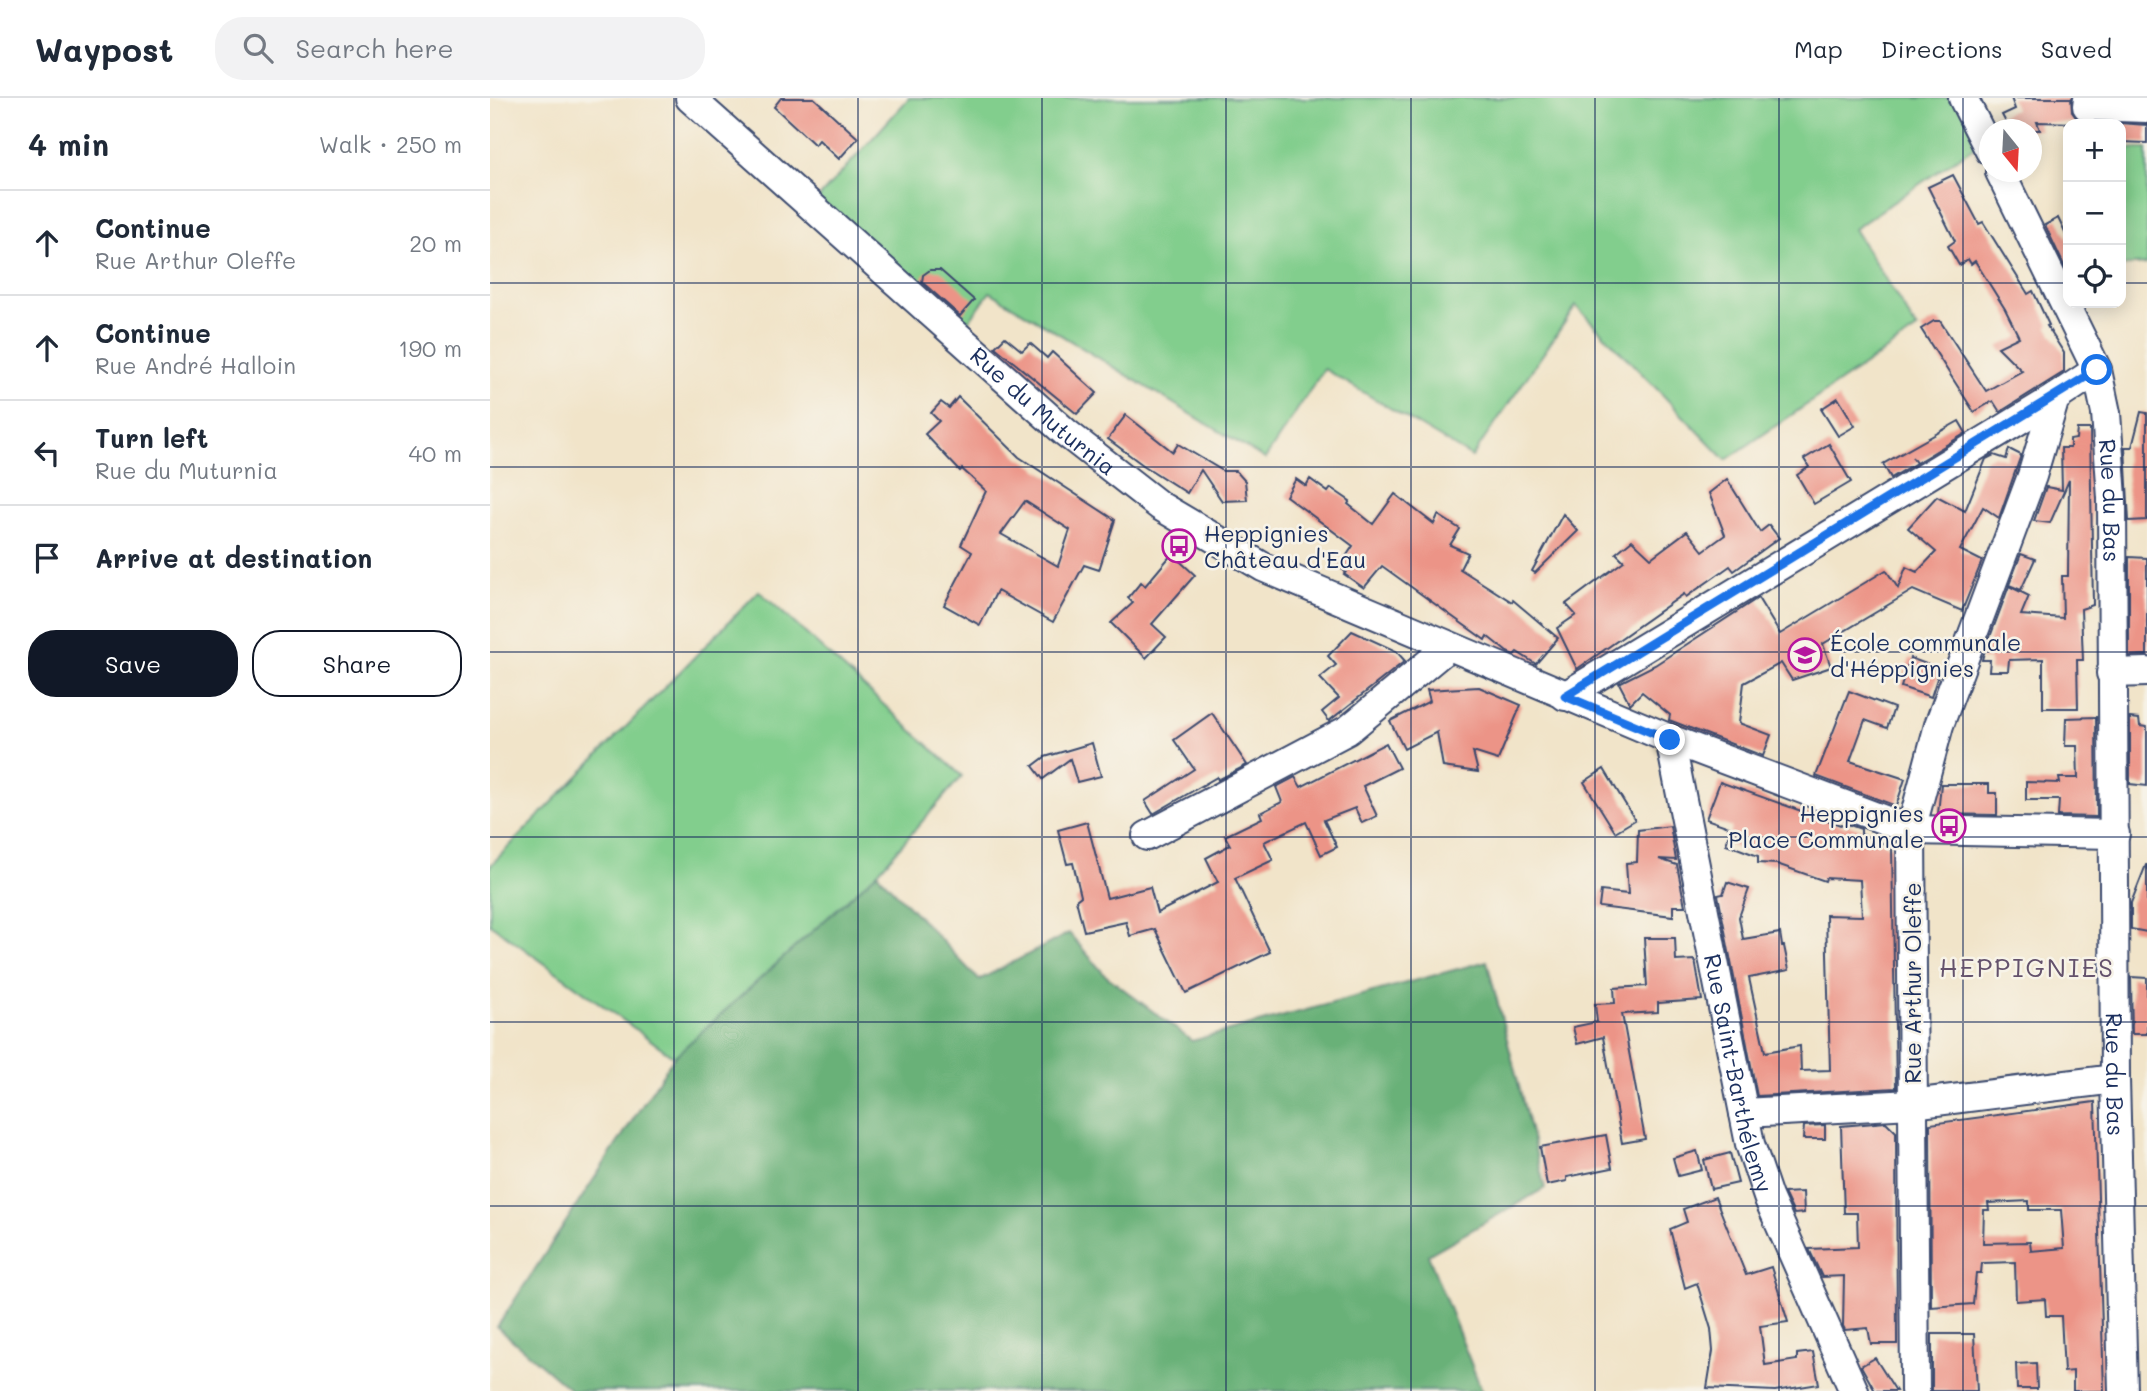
<!DOCTYPE html>
<meta charset="utf-8">
<style>
:root{--surface:#fff;--page:#f2f2f3;--text:#1f2937;--muted:#747a83;--line:#e0e1e3;--accent:#111827}
body{margin:0;font-family:Mali,sans-serif;background:var(--page);color:var(--text)}
.controls{position:absolute;right:21px;top:21px;display:grid;overflow:hidden;border-radius:14px;box-shadow:0 4px 18px #0003}
.controls button{width:63px;height:63px;display:grid;place-items:center;padding:0;border:0;border-bottom:2px solid var(--line);background:var(--surface);color:var(--text);font:35px sans-serif}
.compass{position:absolute;left:1489px;top:21px;width:63px;height:63px;border-radius:50%;background:var(--surface);box-shadow:0 4px 18px #0003;rotate:162deg}
.stop{position:absolute;width:21px;height:21px;margin:-16px;border:5px solid #1a73e8;border-radius:50%;background:#fff}
.stop.end{background:#1a73e8;border-color:#fff;box-shadow:0 2px 7px #0008}
.list{margin:0;padding:0;list-style:none}
h2{display:flex;justify-content:space-between;align-items:center;height:91px;margin:0;padding:0 28px;font-size:30px}
h2 small{font-size:23px;font-weight:400;color:var(--muted)}
.list li{display:grid;grid-template-columns:46px 1fr auto;gap:21px;align-items:center;box-sizing:border-box;height:105px;padding:0 28px;border-top:2px solid var(--line)}
.list b{display:block;font-size:26px;white-space:nowrap}
.list p{margin:0;font-size:23px;white-space:nowrap;color:var(--muted)}
.list em{font-size:23px;font-style:normal;color:var(--muted)}
.actions{display:flex;gap:14px;padding:21px 28px}
.actions a{flex:1;padding:16px 0;border:2px solid var(--accent);border-radius:28px;text-align:center;font-size:24px;color:var(--accent)}
.actions .main{background:var(--accent);color:#fff}
.icon{flex:none;width:38px;height:38px;fill:none;stroke:currentColor;stroke-width:2;stroke-linecap:round;stroke-linejoin:round}
.map{position:relative;flex:none;width:1657px;height:1293px;overflow:hidden}
header{display:flex;align-items:center;gap:42px;box-sizing:border-box;height:98px;padding:0 35px;background:var(--surface);border-bottom:2px solid var(--line)}
header strong{font-size:33px}
nav{display:flex;gap:38px;margin-inline-start:auto;font-size:24px}
.search{width:490px;height:63px;background:var(--page);display:flex;align-items:center;gap:18px;box-sizing:border-box;padding:0 24px;border-radius:28px;color:var(--muted);font-size:26px}
main{display:flex}
aside{flex:1;background:var(--surface)}
.map>svg:first-child{display:block}
.green{fill:#82ce8d;stroke:#4e7e76;stroke-width:2}
.forest{fill:#69b178;stroke:#42706b;stroke-width:2}
.building{fill:#ec9487;fill-rule:evenodd}
.lines{fill:none;stroke-linecap:round;stroke-linejoin:round}
.minor-casing{stroke:#3b4a6e;stroke-width:32}
.minor{stroke:#fff;stroke-width:28}
.route{stroke:#1a73e8;stroke-width:9}
.grid{fill:none;stroke:#1b2f5e;stroke-width:2;stroke-opacity:0.55}
.labels{text-anchor:middle;dominant-baseline:central;stroke-width:5;stroke-linejoin:round;paint-order:stroke}
.street-label{font-size:23px;fill:#1b2f5e;stroke:#f7f3e8}
.poi-label{font-size:23px;fill:#1b2f5e;stroke:#f7f3e8;text-anchor:start}
.quarter-label{font-size:26px;letter-spacing:2px;fill:#64526c;stroke:#f7f3e8}
</style>
<header>
<strong>Waypost</strong>
<div class="search"><svg class="icon" aria-label="search" viewBox="0 0 24 24"><circle cx="10" cy="10" r="6"/><path d="M15 15l6 6"/></svg>Search here</div>
<nav><a>Map</a><a>Directions</a><a>Saved</a></nav>
</header>
<main>
<aside>
<h2>4 min<small>Walk · 250 m</small></h2>
<ul class="list">
<li><svg class="icon" aria-label="ahead" viewBox="0 0 24 24"><path d="M12 20V5M6 11l6-6 6 6"/></svg><div><b>Continue</b><p>Rue Arthur Oleffe</p></div><em>20 m</em></li>
<li><svg class="icon" aria-label="ahead" viewBox="0 0 24 24"><path d="M12 20V5M6 11l6-6 6 6"/></svg><div><b>Continue</b><p>Rue André Halloin</p></div><em>190 m</em></li>
<li><svg class="icon" aria-label="left" viewBox="0 0 24 24"><path d="M17 20v-9H6M10 6l-5 5 5 5"/></svg><div><b>Turn left</b><p>Rue du Muturnia</p></div><em>40 m</em></li>
<li><svg class="icon" aria-label="arrive" viewBox="0 0 24 24"><path d="M6 21V4h12l-3 4 3 4H6"/></svg><div><b>Arrive at destination</b></div></li>
</ul>
<div class="actions"><a class="main">Save</a><a>Share</a></div>
</aside>
<div class="map">
<svg width="1657" height="1293" viewBox="0 0 1657 1293">
<rect width="100%" height="100%" fill="#f7f3e8"/>
<filter id="ink" filterUnits="userSpaceOnUse"><feTurbulence type="fractalNoise" baseFrequency=".0143" numOctaves="2"/><feDisplacementMap in="SourceGraphic" scale="14" xChannelSelector="R" yChannelSelector="G"/><feConvolveMatrix kernelMatrix="1 2 1 2 8 2 1 2 1" color-interpolation-filters="sRGB"/></filter>
<filter id="wash" filterUnits="userSpaceOnUse"><feTurbulence type="fractalNoise" baseFrequency=".00686" numOctaves="4" result="noise"/><feDisplacementMap in="SourceGraphic" scale="28" xChannelSelector="R" yChannelSelector="G"/><feGaussianBlur stdDeviation="1.57" result="paint"/><feColorMatrix in="noise" values="0 0 0 0 0 0 0 0 0 0 0 0 0 0 0 0 0 1.4 0 .05"/><feComposite in="paint" operator="in"/></filter>
<g filter="url(#wash)">
<rect width="100%" height="100%" fill="#f1e4c9"/>
<g class="green">
<path d="M 419,0 L 1473,0 L 1494,42 L 1364,131 L 1427,231 L 1236,362 L 1086,208 L 982,359 L 834,271 L 775,361 L 500,194 L 467,239 L 322,107 Z"/>
<path d="M 1631,50 L 1657,51 L 1657,166 L 1631,168 Z"/>
<path d="M 269,493 L 472,678 L 387,775 L 184,959 L 0,826 L 0,768 Z"/>
</g>
<path class="forest" d="M 387,775 L 489,882 L 579,835 L 615,877 L 702,943 L 997,863 L 1055,1090 L 938,1157 L 992,1293 L 82,1293 L 7,1229 L 184,959 Z"/>
<g id="blocks">
<g class="building">
<path d="M 291,0 L 324,0 L 368,40 L 349,61 L 329,42 L 325,47 L 284,9 Z"/>
<path d="M 1521,0 L 1581,0 L 1582,14 L 1588,22 L 1657,27 L 1657,45 L 1631,44 L 1631,26 L 1547,24 L 1550,32 L 1520,32 L 1512,17 L 1525,11 Z"/>
<path d="M 1463,77 L 1489,126 L 1493,124 L 1538,196 L 1543,193 L 1559,227 L 1557,228 L 1574,255 L 1574,274 L 1510,314 L 1503,303 L 1484,314 L 1431,231 L 1444,223 L 1450,223 L 1496,293 L 1532,273 L 1508,249 L 1529,239 L 1515,211 L 1485,163 L 1481,166 L 1478,161 L 1469,167 L 1458,148 L 1465,143 L 1438,89 Z"/>
<path d="M 1568,120 L 1578,141 L 1578,176 L 1555,127 Z"/>
<path d="M 440,172 L 450,172 L 484,202 L 470,218 L 432,184 L 433,177 Z"/>
<path d="M 515,239 L 532,253 L 540,245 L 557,260 L 562,254 L 607,295 L 587,316 L 505,249 Z"/>
<path d="M 468,299 L 529,359 L 625,422 L 609,472 L 594,467 L 563,524 L 507,493 L 490,527 L 454,507 L 482,454 L 471,447 L 496,393 L 472,371 L 470,373 L 435,336 L 449,323 L 441,315 L 451,304 L 459,310 ZM 535,403 L 580,432 L 568,468 L 511,436 Z"/>
<path d="M 1348,300 L 1365,328 L 1348,338 L 1331,311 Z"/>
<path d="M 1651,314 L 1657,315 L 1657,422 L 1639,423 L 1635,349 L 1642,349 Z"/>
<path d="M 636,317 L 683,354 L 688,346 L 733,373 L 746,373 L 755,383 L 757,402 L 732,403 L 711,372 L 697,395 L 653,367 L 618,341 Z"/>
<path d="M 1469,323 L 1476,335 L 1426,365 L 1422,359 L 1426,365 L 1401,380 L 1393,366 Z"/>
<path d="M 1587,331 L 1600,331 L 1603,507 L 1591,511 L 1593,562 L 1587,562 L 1588,610 L 1553,610 L 1553,561 L 1519,562 L 1518,573 L 1499,573 L 1500,562 L 1492,562 L 1493,558 L 1519,488 L 1539,498 L 1531,517 L 1573,520 L 1572,478 L 1578,478 L 1579,382 L 1560,425 L 1544,423 L 1556,389 L 1572,392 L 1571,350 L 1580,350 L 1580,342 L 1586,341 Z"/>
<path d="M 1339,346 L 1361,384 L 1324,406 L 1307,377 L 1319,369 L 1314,361 Z"/>
<path d="M 1519,351 L 1531,357 L 1509,420 L 1493,409 L 1470,452 L 1492,463 L 1472,513 L 1423,492 L 1333,546 L 1341,569 L 1302,582 L 1291,565 L 1254,585 L 1249,625 L 1281,637 L 1273,658 L 1179,622 L 1180,617 L 1152,594 L 1140,606 L 1129,585 L 1165,567 L 1268,500 L 1290,536 L 1396,472 L 1408,490 L 1416,469 L 1427,474 L 1446,454 L 1418,430 L 1447,398 L 1475,413 L 1496,361 L 1504,357 L 1516,361 Z"/>
<path d="M 806,381 L 816,388 L 820,381 L 838,394 L 841,390 L 860,403 L 858,406 L 883,426 L 905,396 L 944,426 L 948,417 L 970,431 L 960,447 L 978,455 L 970,471 L 1022,504 L 1023,502 L 1068,540 L 1046,566 L 1027,554 L 1024,557 L 1017,554 L 997,538 L 995,542 L 892,468 L 874,490 L 854,476 L 856,474 L 849,469 L 863,448 L 796,398 Z"/>
<path d="M 1237,381 L 1270,434 L 1279,427 L 1289,440 L 1244,473 L 1240,468 L 1196,499 L 1194,496 L 1087,571 L 1067,530 L 1086,517 L 1076,506 L 1134,463 L 1126,455 L 1142,442 L 1161,460 L 1197,433 L 1213,453 L 1235,437 L 1219,395 Z"/>
<path d="M 1073,416 L 1088,433 L 1045,475 L 1042,473 Z"/>
<path d="M 682,456 L 705,477 L 662,526 L 676,539 L 656,560 L 621,525 L 643,505 L 638,500 L 651,484 L 655,488 Z"/>
<path d="M 1531,456 L 1545,461 L 1531,492 L 1519,487 Z"/>
<path d="M 1639,459 L 1657,460 L 1657,557 L 1639,558 Z"/>
<path d="M 862,533 L 906,553 L 915,563 L 839,623 L 832,614 L 849,600 L 830,580 L 846,567 L 838,558 Z"/>
<path d="M 1420,560 L 1450,571 L 1441,599 L 1411,589 Z"/>
<path d="M 989,589 L 1031,607 L 1008,662 L 983,654 L 988,674 L 953,669 L 947,634 L 914,651 L 900,623 L 940,603 L 937,592 Z"/>
<path d="M 1359,593 L 1404,610 L 1397,630 L 1375,622 L 1360,663 L 1415,681 L 1406,708 L 1326,678 Z"/>
<path d="M 722,615 L 757,667 L 728,682 L 727,679 L 663,716 L 655,703 L 704,671 L 684,642 Z"/>
<path d="M 1606,619 L 1607,719 L 1568,718 L 1569,702 L 1536,702 L 1536,684 L 1570,685 L 1569,680 L 1588,680 L 1587,648 L 1575,648 L 1576,620 Z"/>
<path d="M 1640,620 L 1649,621 L 1650,628 L 1657,629 L 1657,688 L 1640,686 Z"/>
<path d="M 602,645 L 611,678 L 587,684 L 580,661 L 553,681 L 543,668 L 555,659 Z"/>
<path d="M 896,645 L 909,670 L 873,688 L 887,718 L 872,725 L 865,710 L 834,722 L 847,749 L 831,757 L 816,724 L 774,744 L 783,762 L 745,780 L 780,854 L 696,895 L 665,831 L 640,838 L 636,824 L 594,833 L 586,802 L 591,798 L 583,765 L 577,766 L 568,732 L 597,724 L 617,800 L 660,789 L 667,815 L 728,784 L 716,760 L 740,747 L 735,738 L 772,720 L 770,715 L 792,704 L 786,689 L 805,679 L 811,689 Z"/>
<path d="M 1114,671 L 1145,722 L 1125,734 L 1094,684 Z"/>
<path d="M 1230,684 L 1356,729 L 1357,726 L 1371,731 L 1371,736 L 1402,749 L 1406,990 L 1267,998 L 1228,797 L 1233,796 L 1237,784 L 1259,791 L 1249,819 L 1253,841 L 1290,835 L 1292,848 L 1294,848 L 1299,872 L 1259,880 L 1275,954 L 1310,948 L 1311,973 L 1340,972 L 1336,817 L 1372,818 L 1370,782 L 1336,780 L 1335,783 L 1287,766 L 1268,765 L 1268,758 L 1236,746 L 1242,730 L 1216,721 Z"/>
<path d="M 1451,686 L 1499,686 L 1499,695 L 1507,695 L 1507,717 L 1448,716 Z"/>
<path d="M 1180,728 L 1186,762 L 1169,761 L 1187,767 L 1195,808 L 1183,808 L 1183,818 L 1109,809 L 1111,793 L 1138,796 L 1136,765 L 1147,764 L 1148,732 Z"/>
<path d="M 1656,767 L 1657,767 L 1657,834 L 1641,831 L 1641,805 Z"/>
<path d="M 1154,840 L 1185,840 L 1186,863 L 1205,862 L 1212,902 L 1168,905 L 1168,914 L 1132,916 L 1155,1041 L 1132,1045 L 1113,939 L 1087,946 L 1083,929 L 1107,924 L 1105,906 L 1125,905 L 1124,890 L 1157,888 Z"/>
<path d="M 1641,879 L 1657,880 L 1657,936 L 1642,936 Z"/>
<path d="M 1605,1004 L 1614,1293 L 1583,1293 L 1583,1273 L 1574,1274 L 1571,1218 L 1556,1218 L 1555,1201 L 1526,1203 L 1525,1164 L 1492,1165 L 1491,1175 L 1486,1175 L 1483,1206 L 1441,1209 L 1440,1026 ZM 1539,1103 L 1539,1112 L 1571,1112 L 1574,1150 L 1541,1153 L 1540,1144 L 1493,1145 L 1494,1112 L 1499,1112 L 1498,1105 Z"/>
<path d="M 1396,1024 L 1406,1034 L 1407,1246 L 1381,1246 L 1378,1230 L 1355,1232 L 1353,1228 L 1354,1178 L 1332,1179 L 1319,1151 L 1368,1149 L 1367,1115 L 1354,1115 L 1351,1028 Z"/>
<path d="M 1335,1027 L 1335,1041 L 1313,1041 L 1314,1028 Z"/>
<path d="M 1116,1037 L 1122,1070 L 1077,1079 L 1077,1083 L 1057,1087 L 1050,1049 Z"/>
<path d="M 1207,1053 L 1212,1072 L 1188,1078 L 1183,1060 Z"/>
<path d="M 1240,1055 L 1248,1085 L 1221,1091 L 1214,1062 Z"/>
<path d="M 1313,1094 L 1314,1115 L 1304,1116 L 1294,1095 Z"/>
<path d="M 1225,1099 L 1256,1177 L 1281,1169 L 1298,1224 L 1270,1228 L 1275,1267 L 1307,1262 L 1307,1256 L 1323,1254 L 1329,1286 L 1285,1293 L 1217,1290 L 1223,1253 L 1221,1231 L 1207,1185 L 1195,1190 L 1180,1131 L 1197,1124 L 1193,1111 Z"/>
<path d="M 1442,1236 L 1484,1236 L 1487,1293 L 1442,1293 Z"/>
<path d="M 1385,1260 L 1406,1293 L 1385,1293 L 1371,1268 Z"/>
<path d="M 1546,1265 L 1547,1291 L 1527,1291 L 1526,1266 Z"/>
</g>
</g>
</g>
<g filter="url(#ink)">
<use href="#blocks" fill-opacity="0" stroke="#3b4a6e" stroke-width="2"/>
<g class="lines">
<defs>
<g id="minor">
<path id="s1" d="M 200,0 L 575,334 L 670,408 L 773,469 L 1180,641 L 1421,732 L 1625,736"/>
<path d="M 1473,0 L 1500,53"/>
<path d="M 1598,0 L 1597,8 L 1657,10"/>
<path id="s2" d="M 1510,74 L 1607,272 L 1616,315 L 1622,400 L 1625,981 L 1633,1293"/>
<path d="M 1621,575 L 1657,574"/>
<path d="M 1075,598 L 1565,300"/>
<path id="s3" d="M 1180,641 L 1260,1046 L 1278,1099 L 1364,1293"/>
<path d="M 657,738 L 858,632 L 958,549"/>
<path d="M 1254,1015 L 1422,1006 L 1625,981"/>
<path d="M 1425,1293 L 1421,732 L 1449,627 L 1542,378 L 1565,300 L 1607,272"/>
</g>
</defs>
<use href="#minor" class="minor-casing"/>
<use href="#minor" class="minor"/>
</g>
</g>
<g class="lines" filter="url(#ink)">
<path class="route" d="M 1180,642 L 1075,598 L 1607,272"/>
</g>
<path class="grid" d="M 184,0 L 184,1293M 368,0 L 368,1293M 552,0 L 552,1293M 736,0 L 736,1293M 921,0 L 921,1293M 1105,0 L 1105,1293M 1289,0 L 1289,1293M 1473,0 L 1473,1293M 0,185 L 1578,185M 1631,185 L 1657,185M 0,369 L 1657,369M 0,554 L 1657,554M 0,739 L 1657,739M 0,924 L 1657,924M 0,1108 L 1657,1108"/>
<defs>
<symbol id="bus-ring" viewBox="-11 -11 22 22"><circle r="9.5" fill="#f7f3e8" stroke="#b5179e" stroke-width="1.5"/><path d="M-5-6H5V4H4V6H2V4H-2V6H-4V4H-5ZM-3.5-4V0h7V-4ZM-3.5 1.2v1.5H-2V1.2ZM2 1.2v1.5H3.5V1.2Z" fill="#b5179e"/></symbol>
<symbol id="school-ring" viewBox="-11 -11 22 22"><circle r="9.5" fill="#f7f3e8" stroke="#b5179e" stroke-width="1.5"/><path d="M0-5L7-2L0 1L-7-2ZM-4 1L0 2.5L4 1V4Q0 6-4 4Z" fill="#b5179e"/></symbol>
</defs>
<g fill-rule="evenodd">
<use href="#bus-ring" x="670" y="429" width="38" height="38"/>
<use href="#school-ring" x="1296" y="538" width="38" height="38"/>
<use href="#bus-ring" x="1440" y="709" width="38" height="38"/>
</g>
<g class="labels">
<g class="street-label">
<text stroke="none"><textPath href="#s1" startOffset="472">Rue du Muturnia</textPath></text>
<text stroke="none"><textPath href="#s2" startOffset="352">Rue du Bas</textPath></text>
<text transform="translate(1422 885) rotate(-90)">Rue Arthur Oleffe</text>
<text stroke="none"><textPath href="#s3" startOffset="341">Rue Saint-Barthélemy</textPath></text>
<text stroke="none"><textPath href="#s2" startOffset="926">Rue du Bas</textPath></text>
</g>
<g class="poi-label">
<text x="714" y="435">Heppignies<tspan x="714" dy="26">Château d'Eau</tspan></text>
<text x="1340" y="544">École communale<tspan x="1340" dy="26">d'Héppignies</tspan></text>
<text x="1434" y="715" text-anchor="end">Heppignies<tspan x="1434" dy="26">Place Communale</tspan></text>
</g>
<g class="quarter-label">
<text x="1537" y="869">HEPPIGNIES</text>
</g>
</g>
</svg>
<div class="controls">
<button>+</button>
<button>−</button>
<button><svg class="icon" aria-label="locate" viewBox="0 0 24 24"><circle cx="12" cy="12" r="6"/><path d="M12 2v4M12 18v4M2 12h4M18 12h4"/></svg></button>
</div>
<svg class="compass" viewBox="-18 -18 36 36"><path d="M0-13l5 13h-10z" fill="#e53935"/><path d="M0 13l5-13h-10z" fill="#747a83"/></svg>
<div class="stop" style="left:1607px;top:272px"></div>
<div class="stop end" style="left:1180px;top:642px"></div>
</div>
</main>
